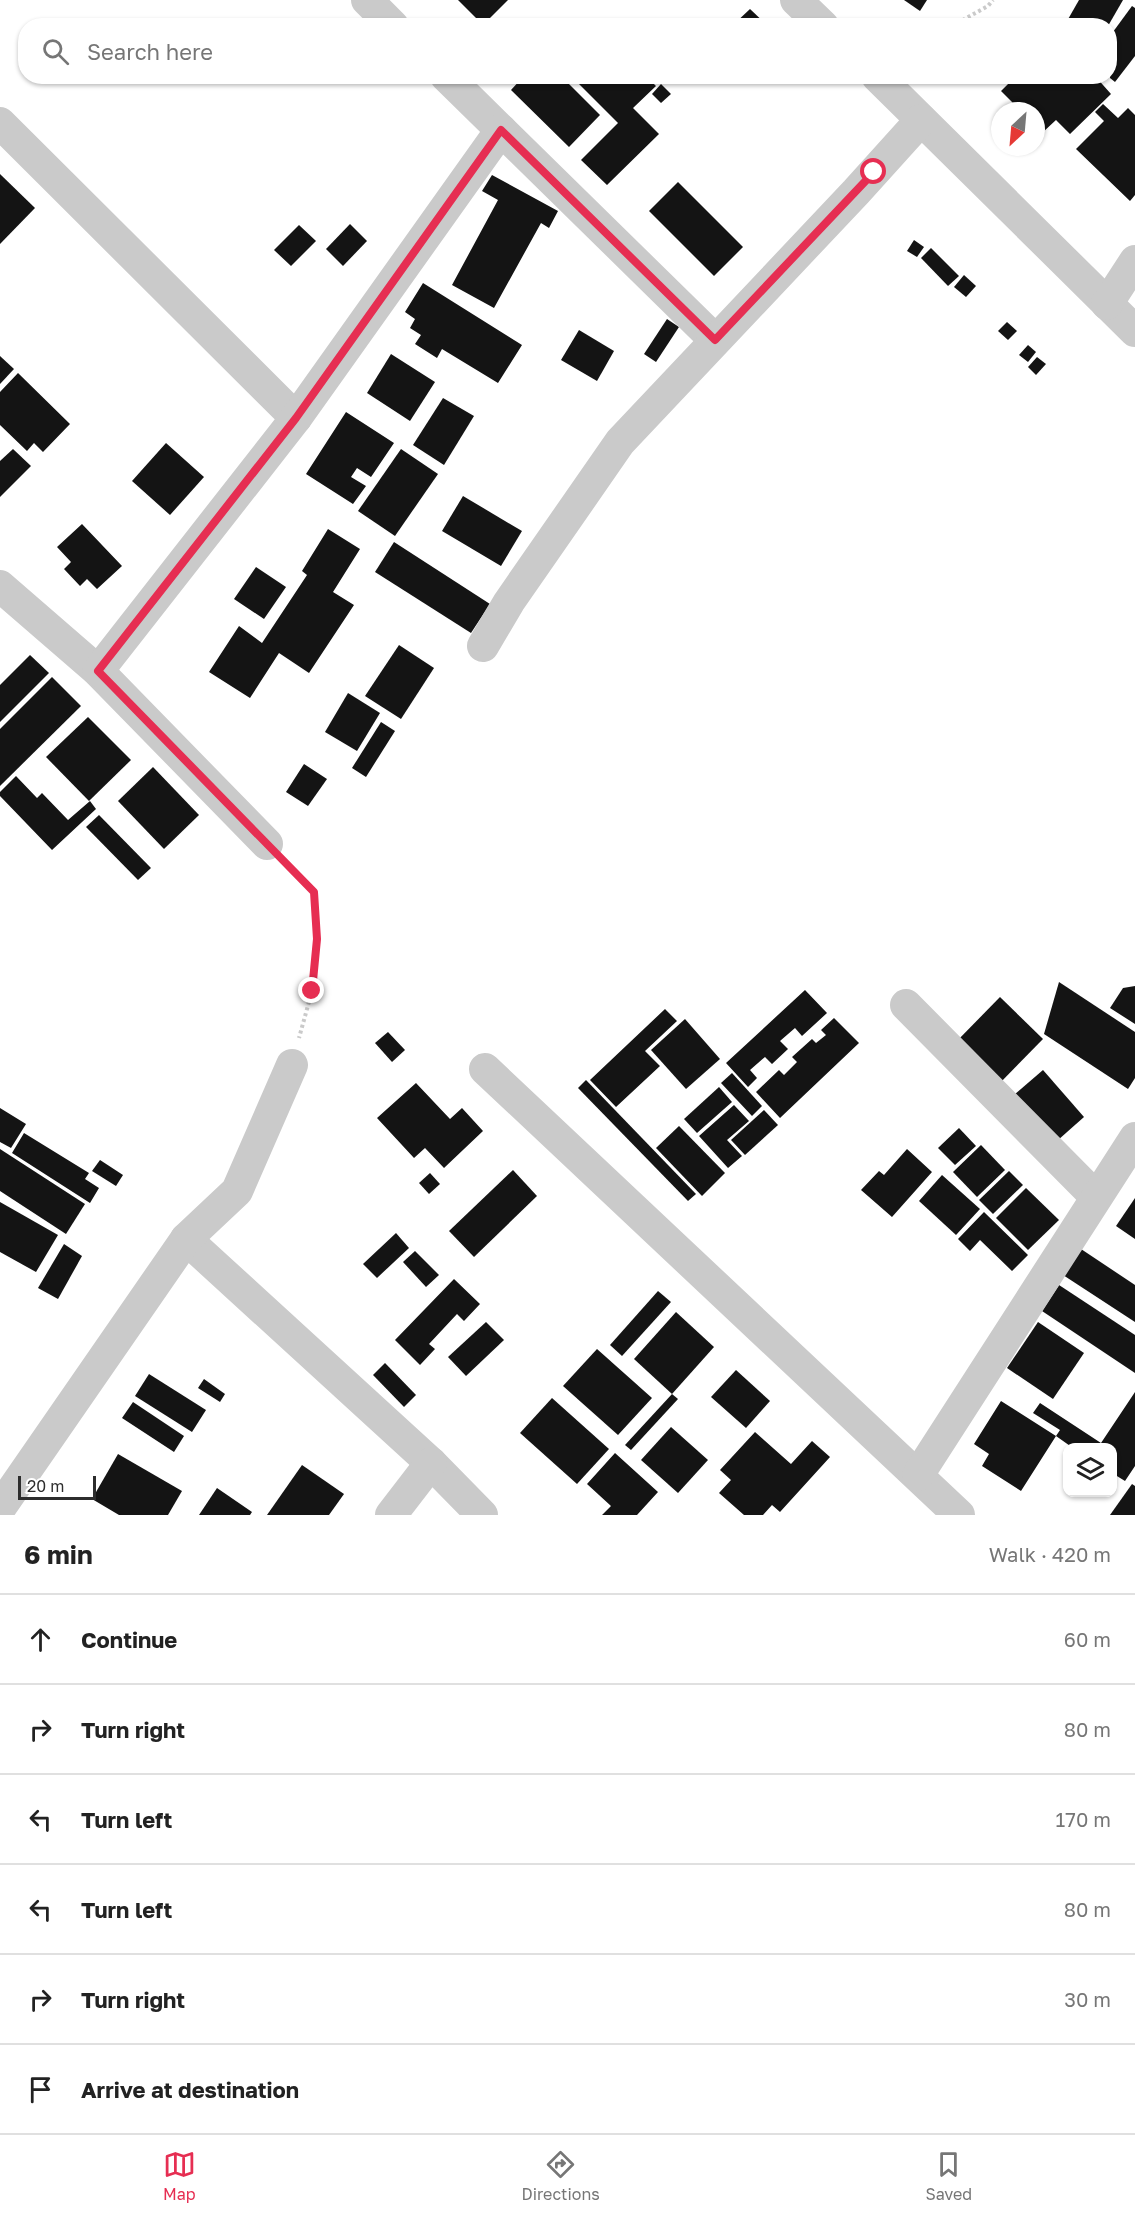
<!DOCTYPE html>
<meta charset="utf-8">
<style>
:root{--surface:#fff;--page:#f6f6f6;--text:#222;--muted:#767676;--line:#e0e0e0;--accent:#e62e52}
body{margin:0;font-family:"Golos Text",sans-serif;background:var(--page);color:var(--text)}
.controls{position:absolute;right:18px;bottom:18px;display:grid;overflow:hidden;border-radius:12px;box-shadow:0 2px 4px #0004}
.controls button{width:54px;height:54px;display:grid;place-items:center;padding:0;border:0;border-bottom:2px solid var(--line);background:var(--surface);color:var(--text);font:30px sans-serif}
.compass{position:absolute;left:991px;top:102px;width:54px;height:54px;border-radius:50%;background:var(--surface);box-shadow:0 2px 4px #0004;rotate:206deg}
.scale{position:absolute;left:18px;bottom:15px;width:78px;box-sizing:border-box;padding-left:6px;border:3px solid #2d2d2d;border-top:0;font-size:16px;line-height:21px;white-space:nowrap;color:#2d2d2d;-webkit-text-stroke:4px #fff;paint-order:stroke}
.stop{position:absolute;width:18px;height:18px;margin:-14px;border:4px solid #e62e52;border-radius:50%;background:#fff}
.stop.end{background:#e62e52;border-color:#fff;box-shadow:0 2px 6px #0008}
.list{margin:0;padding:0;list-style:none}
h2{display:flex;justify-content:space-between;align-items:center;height:78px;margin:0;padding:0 24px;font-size:26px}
h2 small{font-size:20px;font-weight:400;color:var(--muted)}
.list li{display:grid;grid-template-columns:39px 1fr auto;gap:18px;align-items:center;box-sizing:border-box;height:90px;padding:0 24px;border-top:2px solid var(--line)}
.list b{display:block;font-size:22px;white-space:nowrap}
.list em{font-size:20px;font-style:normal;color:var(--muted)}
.icon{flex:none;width:33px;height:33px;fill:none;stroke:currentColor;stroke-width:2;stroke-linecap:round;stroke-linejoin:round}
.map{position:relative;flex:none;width:1135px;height:1515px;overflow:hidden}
.search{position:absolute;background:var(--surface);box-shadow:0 2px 4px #0004;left:18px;right:18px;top:18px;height:66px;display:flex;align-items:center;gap:15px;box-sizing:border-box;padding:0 21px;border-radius:24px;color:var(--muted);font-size:22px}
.sheet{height:618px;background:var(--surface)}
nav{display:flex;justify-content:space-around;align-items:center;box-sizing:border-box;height:84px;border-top:2px solid var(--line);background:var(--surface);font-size:16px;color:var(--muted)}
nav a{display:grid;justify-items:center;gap:3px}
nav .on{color:var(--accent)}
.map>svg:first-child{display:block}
.building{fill:#141414}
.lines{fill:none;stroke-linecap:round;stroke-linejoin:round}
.path{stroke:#cacaca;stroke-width:4;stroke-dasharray:3 3;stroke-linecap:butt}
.minor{stroke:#cacaca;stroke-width:32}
.route{stroke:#e62e52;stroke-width:8}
</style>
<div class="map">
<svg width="1135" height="1515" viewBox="0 0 1135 1515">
<rect width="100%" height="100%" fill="#fff"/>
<g class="building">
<path d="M 458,0 L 508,0 L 483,25 Z"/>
<path d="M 904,0 L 927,0 L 920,11 Z"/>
<path d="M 1079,0 L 1123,0 L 1108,26 L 1074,26 L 1067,21 Z"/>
<path d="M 1132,6 L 1135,8 L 1135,56 L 1115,82 L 1110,78 L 1110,36 Z"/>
<path d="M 750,9 L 766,24 L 732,26 Z"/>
<path d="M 532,76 L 561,76 L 600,115 L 569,147 L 511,90 L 522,78 L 526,83 Z"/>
<path d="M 571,76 L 646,76 L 656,86 L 633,108 L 659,134 L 607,185 L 581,160 L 618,123 Z"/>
<path d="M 1016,76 L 1031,76 L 1033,79 L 1035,76 L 1095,76 L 1111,94 L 1070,134 L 1056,120 L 1042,133 L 1036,127 L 1036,111 L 1021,111 L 1001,91 Z"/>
<path d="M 661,84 L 671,94 L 661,103 L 652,94 Z"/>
<path d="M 1103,104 L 1118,118 L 1128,108 L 1135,115 L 1135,195 L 1130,201 L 1076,149 L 1104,121 L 1095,112 Z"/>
<path d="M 0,174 L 35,208 L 0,244 Z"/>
<path d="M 492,175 L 558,211 L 549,228 L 541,223 L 494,308 L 452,285 L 498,200 L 482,191 Z"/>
<path d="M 678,182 L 743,247 L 714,276 L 649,211 Z"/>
<path d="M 350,224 L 367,241 L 343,266 L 326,249 Z"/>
<path d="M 299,225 L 316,241 L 291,266 L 274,250 Z"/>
<path d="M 914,240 L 924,247 L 917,257 L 907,251 Z"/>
<path d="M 931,248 L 959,276 L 948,286 L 921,258 Z"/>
<path d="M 964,275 L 976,286 L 966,297 L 954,287 Z"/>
<path d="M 423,283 L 522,345 L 498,383 L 442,349 L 437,358 L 415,344 L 421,335 L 410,328 L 415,319 L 405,312 Z"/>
<path d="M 667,319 L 679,327 L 656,362 L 644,354 Z"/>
<path d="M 1007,322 L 1017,331 L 1008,340 L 998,331 Z"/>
<path d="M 579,330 L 614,351 L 597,381 L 561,360 Z"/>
<path d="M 1028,345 L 1036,352 L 1028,362 L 1019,355 Z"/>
<path d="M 391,354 L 435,382 L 410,421 L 367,393 Z"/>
<path d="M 0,356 L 14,369 L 0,384 Z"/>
<path d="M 1037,357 L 1046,364 L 1036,375 L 1028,367 Z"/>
<path d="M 18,373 L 70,424 L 43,452 L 34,443 L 27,451 L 0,425 L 0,392 Z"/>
<path d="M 443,398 L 474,416 L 444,465 L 413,445 Z"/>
<path d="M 346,412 L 394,443 L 371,477 L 357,468 L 351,477 L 366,486 L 353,504 L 306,474 Z"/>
<path d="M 166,443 L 204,477 L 170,515 L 132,481 Z"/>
<path d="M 13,449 L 31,466 L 0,497 L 0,461 Z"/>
<path d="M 401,449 L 438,474 L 395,536 L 358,511 Z"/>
<path d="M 463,496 L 522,531 L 501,566 L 442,531 Z"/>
<path d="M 82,524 L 122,566 L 97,589 L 87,579 L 80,586 L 64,569 L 71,562 L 57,547 Z"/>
<path d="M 328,529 L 360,549 L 333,592 L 354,605 L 309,673 L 279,653 L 250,698 L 209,672 L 239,626 L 262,643 L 307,575 L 302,571 Z"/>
<path d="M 394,542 L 490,604 L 471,633 L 375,572 Z"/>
<path d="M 256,567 L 286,587 L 264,619 L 234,599 Z"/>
<path d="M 399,645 L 434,668 L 401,719 L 365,696 Z"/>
<path d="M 30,655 L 49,673 L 0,722 L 0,685 Z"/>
<path d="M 52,677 L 81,706 L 0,786 L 0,729 Z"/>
<path d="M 348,693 L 380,713 L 357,751 L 325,732 Z"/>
<path d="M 88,717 L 131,760 L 89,801 L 46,757 Z"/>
<path d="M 381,722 L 395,731 L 366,777 L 352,768 Z"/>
<path d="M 304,764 L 327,779 L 308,806 L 286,792 Z"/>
<path d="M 153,767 L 199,815 L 164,849 L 118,801 Z"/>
<path d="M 16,776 L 37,798 L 42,793 L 68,820 L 90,801 L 96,809 L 52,850 L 0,796 L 0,792 Z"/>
<path d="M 99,815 L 151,868 L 138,880 L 86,827 Z"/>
<path d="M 1059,982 L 1135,1032 L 1135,1078 L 1128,1089 L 1044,1034 Z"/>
<path d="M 1135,986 L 1135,1024 L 1110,1008 L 1123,988 Z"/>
<path d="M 805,990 L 827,1013 L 802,1036 L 795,1028 L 780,1041 L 788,1049 L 772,1064 L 765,1057 L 750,1070 L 757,1078 L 748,1087 L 726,1063 Z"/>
<path d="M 1000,997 L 1043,1039 L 998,1085 L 955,1043 Z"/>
<path d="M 665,1009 L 677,1021 L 645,1051 L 660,1066 L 616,1107 L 590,1080 Z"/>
<path d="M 834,1018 L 859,1043 L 780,1118 L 756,1092 L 779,1070 L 784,1075 L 797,1062 L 792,1057 L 812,1039 L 816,1043 L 826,1035 L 821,1030 Z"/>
<path d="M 685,1019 L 720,1059 L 686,1089 L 651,1050 Z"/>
<path d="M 388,1032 L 405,1050 L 392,1062 L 375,1043 Z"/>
<path d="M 1043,1070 L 1084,1117 L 1049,1148 L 1008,1100 Z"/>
<path d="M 732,1073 L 762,1106 L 752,1116 L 721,1083 Z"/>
<path d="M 586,1080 L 696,1194 L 688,1201 L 578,1088 Z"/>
<path d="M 416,1083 L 450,1119 L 462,1108 L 483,1131 L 444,1168 L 425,1148 L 414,1158 L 377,1118 Z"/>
<path d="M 719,1087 L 732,1102 L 697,1133 L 684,1119 Z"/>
<path d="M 734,1105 L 749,1121 L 727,1140 L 742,1156 L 728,1168 L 699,1136 Z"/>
<path d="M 0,1108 L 26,1124 L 11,1148 L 0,1142 Z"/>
<path d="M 764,1110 L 778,1125 L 745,1155 L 731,1140 Z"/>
<path d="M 679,1126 L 725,1173 L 702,1196 L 656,1148 Z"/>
<path d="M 959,1128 L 976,1146 L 955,1165 L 938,1148 Z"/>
<path d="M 24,1133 L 89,1173 L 85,1179 L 99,1188 L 90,1203 L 12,1153 Z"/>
<path d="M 981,1145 L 1005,1170 L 977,1197 L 953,1172 Z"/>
<path d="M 0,1149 L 85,1204 L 66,1234 L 0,1191 Z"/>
<path d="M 907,1149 L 932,1172 L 892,1217 L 861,1190 L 879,1171 L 884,1175 Z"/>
<path d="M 100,1160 L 123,1175 L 116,1186 L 92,1171 Z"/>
<path d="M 513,1170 L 537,1196 L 474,1257 L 449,1231 Z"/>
<path d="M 1009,1171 L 1023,1185 L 993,1214 L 979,1200 Z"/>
<path d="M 430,1173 L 440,1184 L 429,1194 L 419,1183 Z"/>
<path d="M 942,1175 L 980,1209 L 956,1235 L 919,1201 Z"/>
<path d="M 1026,1188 L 1059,1220 L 1028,1250 L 996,1218 Z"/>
<path d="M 1135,1198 L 1135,1239 L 1116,1226 Z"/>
<path d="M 0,1202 L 58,1235 L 36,1272 L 0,1252 Z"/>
<path d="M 984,1212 L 1028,1255 L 1012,1271 L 980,1240 L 970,1251 L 958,1239 Z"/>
<path d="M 396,1233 L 409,1248 L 377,1278 L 363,1264 Z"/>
<path d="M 64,1244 L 82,1256 L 58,1299 L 38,1288 Z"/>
<path d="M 1081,1249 L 1135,1285 L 1135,1322 L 1063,1275 Z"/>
<path d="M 415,1251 L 439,1275 L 426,1287 L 403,1262 Z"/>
<path d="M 454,1279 L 480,1304 L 464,1321 L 457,1314 L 429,1344 L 435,1349 L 420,1365 L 395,1340 Z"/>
<path d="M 1059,1285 L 1135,1335 L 1135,1373 L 1042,1311 Z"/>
<path d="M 658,1291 L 671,1302 L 622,1356 L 610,1345 Z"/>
<path d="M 676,1312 L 714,1347 L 672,1394 L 634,1359 Z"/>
<path d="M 486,1322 L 504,1340 L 466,1376 L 448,1357 Z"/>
<path d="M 1038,1322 L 1084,1353 L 1053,1399 L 1007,1368 Z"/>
<path d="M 597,1349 L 652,1398 L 618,1435 L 563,1386 Z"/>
<path d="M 385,1363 L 416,1395 L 404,1407 L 373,1375 Z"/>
<path d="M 736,1370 L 770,1401 L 746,1428 L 711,1397 Z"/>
<path d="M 149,1374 L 206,1410 L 192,1432 L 135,1396 Z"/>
<path d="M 204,1379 L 225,1394 L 220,1402 L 198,1388 Z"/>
<path d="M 1135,1392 L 1135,1466 L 1125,1481 L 1112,1473 L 1112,1448 L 1073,1448 L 1056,1436 L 1021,1491 L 982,1466 L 989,1454 L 974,1444 L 1001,1401 L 1056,1436 L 1060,1430 L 1033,1413 L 1040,1403 L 1101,1443 Z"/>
<path d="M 672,1394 L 678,1399 L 631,1450 L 625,1445 Z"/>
<path d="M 552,1398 L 609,1449 L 577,1484 L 520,1433 Z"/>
<path d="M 133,1402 L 184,1436 L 174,1452 L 122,1418 Z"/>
<path d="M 671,1427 L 708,1460 L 678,1493 L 641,1460 Z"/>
<path d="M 755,1432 L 791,1464 L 812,1441 L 830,1457 L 780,1512 L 772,1505 L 763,1515 L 744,1515 L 719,1493 L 731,1480 L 720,1470 Z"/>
<path d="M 615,1453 L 658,1492 L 637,1515 L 602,1515 L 611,1506 L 587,1484 Z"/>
<path d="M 118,1454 L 182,1491 L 168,1515 L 119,1515 L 92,1499 Z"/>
<path d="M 302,1465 L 344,1494 L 329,1515 L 267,1515 Z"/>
<path d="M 1132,1484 L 1135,1486 L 1135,1515 L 1110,1515 Z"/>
<path d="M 217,1488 L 252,1512 L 250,1515 L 199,1515 Z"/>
</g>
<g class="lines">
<g class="path">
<path d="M 952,26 L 988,6 L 993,0"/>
<path d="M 286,864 L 314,892 L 317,939 L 312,991 L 299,1038"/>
</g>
<g class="minor">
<path d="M 367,0 L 393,26"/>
<path d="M 796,0 L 823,26"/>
<path d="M 446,76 L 715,340"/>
<path d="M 877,76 L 1135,331"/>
<path d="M 0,123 L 296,418"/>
<path d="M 1107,304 L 1135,261"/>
<path d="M 0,586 L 98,671 L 267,844"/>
<path d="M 483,646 L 509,602 L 620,442 L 856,192 L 921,120"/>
<path d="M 98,671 L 296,418 L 501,130"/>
<path d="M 906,1005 L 1096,1197"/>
<path d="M 485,1069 L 959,1515"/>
<path d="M 186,1239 L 431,1463 L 482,1515"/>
<path d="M 918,1475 L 1135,1138"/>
<path d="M 0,1508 L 186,1239 L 237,1191 L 292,1065"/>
<path d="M 391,1515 L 431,1463"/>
</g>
</g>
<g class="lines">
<path class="route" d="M 312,991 L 317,939 L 314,892 L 98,671 L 296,418 L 501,130 L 715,340 L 874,172"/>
</g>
</svg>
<div class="controls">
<button><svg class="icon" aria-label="layers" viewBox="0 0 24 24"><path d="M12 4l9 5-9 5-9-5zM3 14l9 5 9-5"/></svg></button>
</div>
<svg class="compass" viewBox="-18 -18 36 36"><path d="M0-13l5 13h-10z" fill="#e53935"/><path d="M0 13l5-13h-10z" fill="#767676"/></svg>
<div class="scale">20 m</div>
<div class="stop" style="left:874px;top:172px"></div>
<div class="stop end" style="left:312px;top:991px"></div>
<div class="search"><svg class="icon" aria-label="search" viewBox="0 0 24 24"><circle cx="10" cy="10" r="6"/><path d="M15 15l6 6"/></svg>Search here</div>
</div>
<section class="sheet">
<h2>6 min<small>Walk · 420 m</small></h2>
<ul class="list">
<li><svg class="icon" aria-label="ahead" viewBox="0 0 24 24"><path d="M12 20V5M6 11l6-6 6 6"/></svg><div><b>Continue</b></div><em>60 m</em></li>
<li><svg class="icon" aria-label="right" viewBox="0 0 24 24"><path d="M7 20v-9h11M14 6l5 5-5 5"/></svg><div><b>Turn right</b></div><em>80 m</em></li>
<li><svg class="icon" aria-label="left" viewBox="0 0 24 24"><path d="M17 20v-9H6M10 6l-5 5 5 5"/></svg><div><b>Turn left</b></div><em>170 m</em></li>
<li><svg class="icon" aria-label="left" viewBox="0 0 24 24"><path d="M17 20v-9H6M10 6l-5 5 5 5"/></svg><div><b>Turn left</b></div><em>80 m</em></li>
<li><svg class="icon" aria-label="right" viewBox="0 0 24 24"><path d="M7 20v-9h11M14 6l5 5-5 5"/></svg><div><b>Turn right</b></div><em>30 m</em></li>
<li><svg class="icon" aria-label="arrive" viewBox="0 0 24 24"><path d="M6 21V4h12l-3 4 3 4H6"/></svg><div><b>Arrive at destination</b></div></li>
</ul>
</section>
<nav>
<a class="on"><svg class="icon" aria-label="map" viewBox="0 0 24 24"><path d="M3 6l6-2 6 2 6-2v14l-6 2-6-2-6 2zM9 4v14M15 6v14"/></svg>Map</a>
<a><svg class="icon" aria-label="directions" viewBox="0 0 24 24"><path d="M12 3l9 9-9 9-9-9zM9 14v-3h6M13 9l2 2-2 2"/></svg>Directions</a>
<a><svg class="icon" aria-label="saved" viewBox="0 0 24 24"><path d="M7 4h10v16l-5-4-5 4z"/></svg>Saved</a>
</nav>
